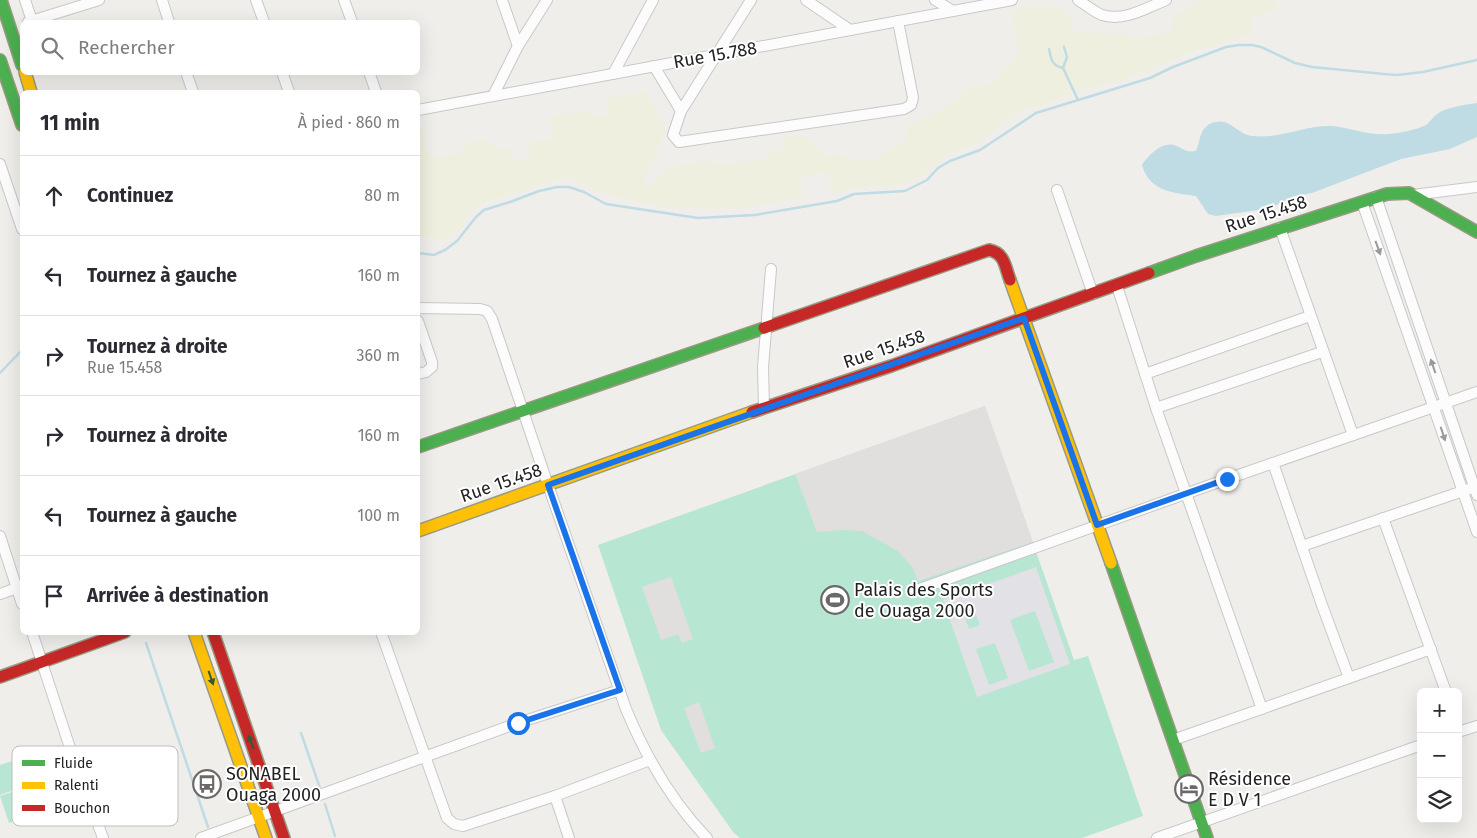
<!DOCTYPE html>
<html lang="fr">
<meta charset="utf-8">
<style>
:root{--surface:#fff;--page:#f2f2f3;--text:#2b2b33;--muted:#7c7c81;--line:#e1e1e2}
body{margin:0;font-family:"Fira Sans",sans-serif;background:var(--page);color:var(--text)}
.controls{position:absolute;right:15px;bottom:15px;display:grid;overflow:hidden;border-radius:8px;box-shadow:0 5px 20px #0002}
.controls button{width:45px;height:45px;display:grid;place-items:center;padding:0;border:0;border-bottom:1px solid var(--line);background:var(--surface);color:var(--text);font:25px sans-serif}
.stop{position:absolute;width:15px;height:15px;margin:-11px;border:4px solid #1a73e8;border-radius:50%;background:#fff}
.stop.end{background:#1a73e8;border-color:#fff;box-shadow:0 1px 5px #0008}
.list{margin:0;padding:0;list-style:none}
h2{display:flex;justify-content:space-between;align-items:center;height:65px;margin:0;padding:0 20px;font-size:21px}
h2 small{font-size:16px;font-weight:400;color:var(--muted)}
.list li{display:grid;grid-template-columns:32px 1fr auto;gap:15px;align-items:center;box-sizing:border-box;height:80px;padding:0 20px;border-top:1px solid var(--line)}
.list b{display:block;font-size:19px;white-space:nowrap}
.list p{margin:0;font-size:16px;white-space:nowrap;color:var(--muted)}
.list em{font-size:16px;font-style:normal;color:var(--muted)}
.icon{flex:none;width:28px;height:28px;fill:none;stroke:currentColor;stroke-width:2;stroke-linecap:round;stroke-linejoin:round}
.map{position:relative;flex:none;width:1477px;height:838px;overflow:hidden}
.search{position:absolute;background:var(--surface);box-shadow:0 5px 20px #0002;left:20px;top:20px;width:400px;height:55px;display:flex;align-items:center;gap:12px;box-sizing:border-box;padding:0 18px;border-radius:8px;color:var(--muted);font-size:19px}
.panel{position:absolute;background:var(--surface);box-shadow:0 5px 20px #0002;left:20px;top:90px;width:400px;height:545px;border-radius:8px}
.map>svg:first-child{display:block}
.farmland{fill:#efefdf}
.pitch{fill:#b7e6d2}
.parking{fill:#e0dfde}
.plaza{fill:#e2e1e5;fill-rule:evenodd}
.water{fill:#bfdbe3}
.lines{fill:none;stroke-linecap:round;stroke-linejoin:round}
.stream{stroke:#bfdbe3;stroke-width:2.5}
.street-casing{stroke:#c9c8c7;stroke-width:12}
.fast-casing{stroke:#999a82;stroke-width:14}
.slow-casing{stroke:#999a82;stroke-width:14}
.jam-casing{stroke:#999a82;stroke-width:14}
.street{stroke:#fdfcfc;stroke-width:10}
.fast{stroke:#4caf50;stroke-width:11}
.slow{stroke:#ffc107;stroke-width:11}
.jam{stroke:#c62828;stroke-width:11}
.oneway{fill:#9a9a9a}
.oneway2{fill:#335a34}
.route{stroke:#1a73e8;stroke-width:6}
.labels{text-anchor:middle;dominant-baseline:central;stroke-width:4;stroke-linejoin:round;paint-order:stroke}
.street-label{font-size:18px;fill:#222;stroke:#fff}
.poi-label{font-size:18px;fill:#222;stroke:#fff;text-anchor:start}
.key{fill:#fff;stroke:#bdbdbd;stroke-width:1}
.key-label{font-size:14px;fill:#222}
</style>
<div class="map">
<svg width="1477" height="838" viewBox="0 0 1477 838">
<rect width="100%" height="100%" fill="#f0eeeb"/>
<path class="farmland" d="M 1200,0 L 1277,0 L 1275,9 L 1252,18 L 1252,34 L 1188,53 L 1123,80 L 1080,90 L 1057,100 L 1019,111 L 980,142 L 952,152 L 920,176 L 903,185 L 865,186 L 836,193 L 825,172 L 799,177 L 804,197 L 758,206 L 711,209 L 675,208 L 652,205 L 598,192 L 570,178 L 552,181 L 486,202 L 477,206 L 468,215 L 460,230 L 447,239 L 437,239 L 418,235 L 418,129 L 422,128 L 429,156 L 441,158 L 445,155 L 460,154 L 469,142 L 485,139 L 493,147 L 511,149 L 515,161 L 530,159 L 528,142 L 551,139 L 550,116 L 591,110 L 593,115 L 607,116 L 606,99 L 646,91 L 666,129 L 643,182 L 651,185 L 668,167 L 711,160 L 721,165 L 763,159 L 769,152 L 783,149 L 784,134 L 805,138 L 817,145 L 825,156 L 838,154 L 857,160 L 867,161 L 885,154 L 895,145 L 907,140 L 906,126 L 944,109 L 966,90 L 994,81 L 1019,53 L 1010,11 L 1031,7 L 1061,8 L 1071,17 L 1074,32 L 1128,34 L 1134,40 L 1173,31 L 1172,16 Z"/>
<g class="pitch">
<path d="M 985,406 L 1074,660 L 1088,656 L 1143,816 L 1082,838 L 740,838 L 733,832 L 661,730 L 598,545 Z"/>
<path d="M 35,753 L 44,779 L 0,795 L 0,765 Z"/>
<path d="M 44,781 L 53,807 L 9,823 L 0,796 Z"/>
</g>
<g class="parking">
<path d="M 985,406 L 1033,542 L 918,581 L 912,567 L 898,551 L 862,531 L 842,530 L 817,532 L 795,474 Z"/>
<path d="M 671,577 L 693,639 L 682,643 L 678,634 L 661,640 L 642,587 Z"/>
<path d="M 699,702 L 715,748 L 701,753 L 684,708 Z"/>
</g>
<path class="plaza" d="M 1036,567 L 1070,664 L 977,697 L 943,600 ZM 971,603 L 980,625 L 969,629 L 961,607 ZM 1035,611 L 1054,662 L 1029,671 L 1010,620 ZM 995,643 L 1008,678 L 989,685 L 976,649 Z"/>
<path class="water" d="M 1477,103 L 1477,137 L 1450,149 L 1401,159 L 1312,193 L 1295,196 L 1272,207 L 1258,210 L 1216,216 L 1208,214 L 1196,196 C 1173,193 1149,191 1142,165 C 1148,156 1161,142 1174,145 C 1184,148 1184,153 1196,151 C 1201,140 1199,126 1215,122 C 1231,118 1238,135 1253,136 C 1280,139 1305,125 1332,126 C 1351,128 1370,136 1389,134 C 1400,133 1416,130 1426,125 C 1430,122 1433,117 1437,114 C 1447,107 1464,105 1477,103 Z"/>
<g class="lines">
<g class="stream">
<path d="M 57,21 L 57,22"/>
<path d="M 1049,49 C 1051,59 1052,66 1063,68 L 1078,100"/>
<path d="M 1063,68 L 1067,57 L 1064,47"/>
<path d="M 418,253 L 434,255 L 445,250 L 457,241 L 476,217 L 484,210 L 510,202 L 539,191 L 557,187 L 569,187 L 584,192 L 606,204 L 698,218 L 755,215 L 837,201 L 854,194 L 905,191 L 927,180 L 938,168 L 950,161 L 980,150 L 1036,113 L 1150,78 L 1173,67 L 1226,47 L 1239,45 L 1252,45 L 1261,47 L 1295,63 L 1312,67 L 1384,74 L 1397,75 L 1423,72 L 1477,60"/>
<path d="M 0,373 L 22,350"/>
<path d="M 146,643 L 208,827"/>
<path d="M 301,733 L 320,788"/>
<path d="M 325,804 L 335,836"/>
</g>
<defs>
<g id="street">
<path d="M 25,0 L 32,21"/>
<path d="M 162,0 L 169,22"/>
<path d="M 256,0 L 264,22"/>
<path d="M 344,0 L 352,22"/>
<path d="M 502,0 L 518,46"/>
<path d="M 751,0 L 681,111 L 673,135 L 679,142 L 904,109 L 911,105 L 913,98 L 898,21"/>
<path d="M 806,0 L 850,30"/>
<path d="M 935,0 L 953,11"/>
<path d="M 1078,0 C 1086,5 1094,12 1102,15 C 1124,22 1146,8 1166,0"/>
<path d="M 28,22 L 99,0"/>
<path d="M 654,66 L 681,111"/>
<path d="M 186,72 L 193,92"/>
<path d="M 282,72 L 289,92"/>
<path d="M 369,72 L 376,92"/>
<path d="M 613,74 L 653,0"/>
<path d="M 493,96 L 518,46 L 547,0"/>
<path d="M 418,110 L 1012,0"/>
<path d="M 0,164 L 22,229"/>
<path d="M 1057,190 L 1093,294"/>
<path d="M 1413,195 L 1477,187"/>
<path d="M 1376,197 L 1477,495"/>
<path d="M 1362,202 L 1477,532"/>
<path d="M 1280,228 L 1353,435"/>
<path d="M 1117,286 L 1156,408 L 1262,709"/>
<path d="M 418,308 L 480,309 L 487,311 L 492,319 L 548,485 L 626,709 C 646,757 671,801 707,838"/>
<path d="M 418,321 L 432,362 L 432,367 L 426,372 L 418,374"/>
<path d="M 1145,374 L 1310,316"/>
<path d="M 764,408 L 763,367 L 771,269"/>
<path d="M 1156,408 L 1322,352"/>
<path d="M 1273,463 L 1322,605 L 1349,678"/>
<path d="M 1383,518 L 1446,692"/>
<path d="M 0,536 L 22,604"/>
<path d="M 1302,546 L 1469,489"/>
<path d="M 914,591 L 1227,479 L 1477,392"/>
<path d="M 0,594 L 17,588"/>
<path d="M 32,632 L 72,754 L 103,838"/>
<path d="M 381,632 L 447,818 L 454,824 L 463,826 L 555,796 L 650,760"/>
<path d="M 1458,732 L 1477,726"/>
<path d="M 1173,740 L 1431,649"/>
<path d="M 555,796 L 569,838"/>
<path d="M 201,838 L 518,723 L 620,690"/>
<path d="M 1157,838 L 1421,745"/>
</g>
<g id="fast">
<path d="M 1,0 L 22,65"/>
<path d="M 0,60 L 22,125"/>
<path d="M 1149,273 L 1196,256 L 1387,194 L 1409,193 L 1477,232"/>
<path d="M 418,447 L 764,328"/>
<path d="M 1111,563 L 1207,838"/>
</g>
<g id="slow">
<path d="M 25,72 L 31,92"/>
<path d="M 1010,280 L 1111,563"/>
<path d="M 418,531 L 752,412"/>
<path d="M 194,632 L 266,838"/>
</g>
<g id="jam">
<path d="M 764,328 L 989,250 C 1005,253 1005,267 1010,280"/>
<path d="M 752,412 L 891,366 L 1149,273"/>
<path d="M 213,632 L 284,838"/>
<path d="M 0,677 L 125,632"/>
</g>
</defs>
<use href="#street" class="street-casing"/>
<use href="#fast" class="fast-casing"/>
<use href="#slow" class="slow-casing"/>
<use href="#jam" class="jam-casing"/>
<use href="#street" class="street"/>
<use href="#fast" class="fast"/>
<use href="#slow" class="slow"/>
<use href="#jam" class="jam"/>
</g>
<defs><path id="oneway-solid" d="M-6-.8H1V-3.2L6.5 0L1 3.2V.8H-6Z" transform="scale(1.25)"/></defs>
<g class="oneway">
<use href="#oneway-solid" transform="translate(1378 248) rotate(70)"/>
<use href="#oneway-solid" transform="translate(1433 366) rotate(-109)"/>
<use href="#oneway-solid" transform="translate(1443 434) rotate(72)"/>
</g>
<g class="oneway2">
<use href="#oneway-solid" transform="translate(211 678) rotate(71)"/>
<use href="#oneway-solid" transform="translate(251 742) rotate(-110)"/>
</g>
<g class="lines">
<path class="route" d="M 518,723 L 620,690 L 548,485 L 1024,318 L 1097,525 L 1227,479"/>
</g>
<defs>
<symbol id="stadium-ring" viewBox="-11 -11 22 22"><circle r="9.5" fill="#fff" stroke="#6a6968" stroke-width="1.5"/><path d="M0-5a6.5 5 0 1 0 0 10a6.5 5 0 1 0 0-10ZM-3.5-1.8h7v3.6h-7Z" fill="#6a6968"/></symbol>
<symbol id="bus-ring" viewBox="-11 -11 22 22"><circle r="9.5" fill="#fff" stroke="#6a6968" stroke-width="1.5"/><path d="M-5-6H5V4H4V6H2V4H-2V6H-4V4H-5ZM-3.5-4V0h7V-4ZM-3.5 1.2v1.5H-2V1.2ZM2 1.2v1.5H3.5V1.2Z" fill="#6a6968"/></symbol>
<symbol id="hotel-ring" viewBox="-11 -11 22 22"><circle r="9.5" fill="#fff" stroke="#6a6968" stroke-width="1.5"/><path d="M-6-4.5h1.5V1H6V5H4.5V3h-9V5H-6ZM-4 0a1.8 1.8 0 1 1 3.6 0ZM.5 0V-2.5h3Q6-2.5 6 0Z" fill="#6a6968"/></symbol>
</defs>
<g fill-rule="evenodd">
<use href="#stadium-ring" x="819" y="584" width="32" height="32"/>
<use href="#bus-ring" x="191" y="768" width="32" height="32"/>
<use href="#hotel-ring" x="1173" y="773" width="32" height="32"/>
</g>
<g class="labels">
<g class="street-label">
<text transform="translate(715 55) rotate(-10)">Rue 15.788</text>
<text transform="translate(1266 214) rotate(-18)">Rue 15.458</text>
<text transform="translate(884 349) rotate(-19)">Rue 15.458</text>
<text transform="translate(501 483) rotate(-19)">Rue 15.458</text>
</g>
<g class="poi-label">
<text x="854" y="590">Palais des Sports<tspan x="854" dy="21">de Ouaga 2000</tspan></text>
<text x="226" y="774">SONABEL<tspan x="226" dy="21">Ouaga 2000</tspan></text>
<text x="1208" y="779">Résidence<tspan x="1208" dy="21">E D V 1</tspan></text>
</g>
</g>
<rect x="12" y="746" width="166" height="80" rx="8" class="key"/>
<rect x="22" y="760" width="23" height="6" fill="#4caf50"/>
<rect x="22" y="782" width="23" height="7" fill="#ffc107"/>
<rect x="22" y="805" width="23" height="6" fill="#c62828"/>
<g class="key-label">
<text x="54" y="768">Fluide</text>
<text x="54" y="790">Ralenti</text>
<text x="54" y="813">Bouchon</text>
</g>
</svg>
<div class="controls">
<button>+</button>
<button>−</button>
<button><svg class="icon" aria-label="layers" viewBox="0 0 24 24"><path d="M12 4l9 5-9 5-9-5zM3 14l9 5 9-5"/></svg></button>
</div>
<div class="stop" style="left:518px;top:723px"></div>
<div class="stop end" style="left:1227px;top:479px"></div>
<div class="search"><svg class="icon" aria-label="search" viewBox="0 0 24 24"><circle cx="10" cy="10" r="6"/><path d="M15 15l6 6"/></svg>Rechercher</div>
<section class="panel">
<h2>11 min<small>À pied · 860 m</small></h2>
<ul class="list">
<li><svg class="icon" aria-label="ahead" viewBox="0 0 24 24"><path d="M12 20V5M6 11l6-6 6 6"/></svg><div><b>Continuez</b></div><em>80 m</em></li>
<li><svg class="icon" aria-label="left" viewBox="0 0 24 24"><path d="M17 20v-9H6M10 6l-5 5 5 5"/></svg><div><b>Tournez à gauche</b></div><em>160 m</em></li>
<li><svg class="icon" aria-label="right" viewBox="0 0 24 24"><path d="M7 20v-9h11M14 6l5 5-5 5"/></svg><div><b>Tournez à droite</b><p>Rue 15.458</p></div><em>360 m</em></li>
<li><svg class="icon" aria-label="right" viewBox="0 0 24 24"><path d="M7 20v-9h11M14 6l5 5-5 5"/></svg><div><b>Tournez à droite</b></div><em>160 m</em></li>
<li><svg class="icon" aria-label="left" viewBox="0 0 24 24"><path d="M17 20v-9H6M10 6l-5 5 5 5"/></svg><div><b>Tournez à gauche</b></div><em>100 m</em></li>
<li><svg class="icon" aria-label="arrive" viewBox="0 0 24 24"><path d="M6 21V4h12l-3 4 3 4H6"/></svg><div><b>Arrivée à destination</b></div></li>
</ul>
</section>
</div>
